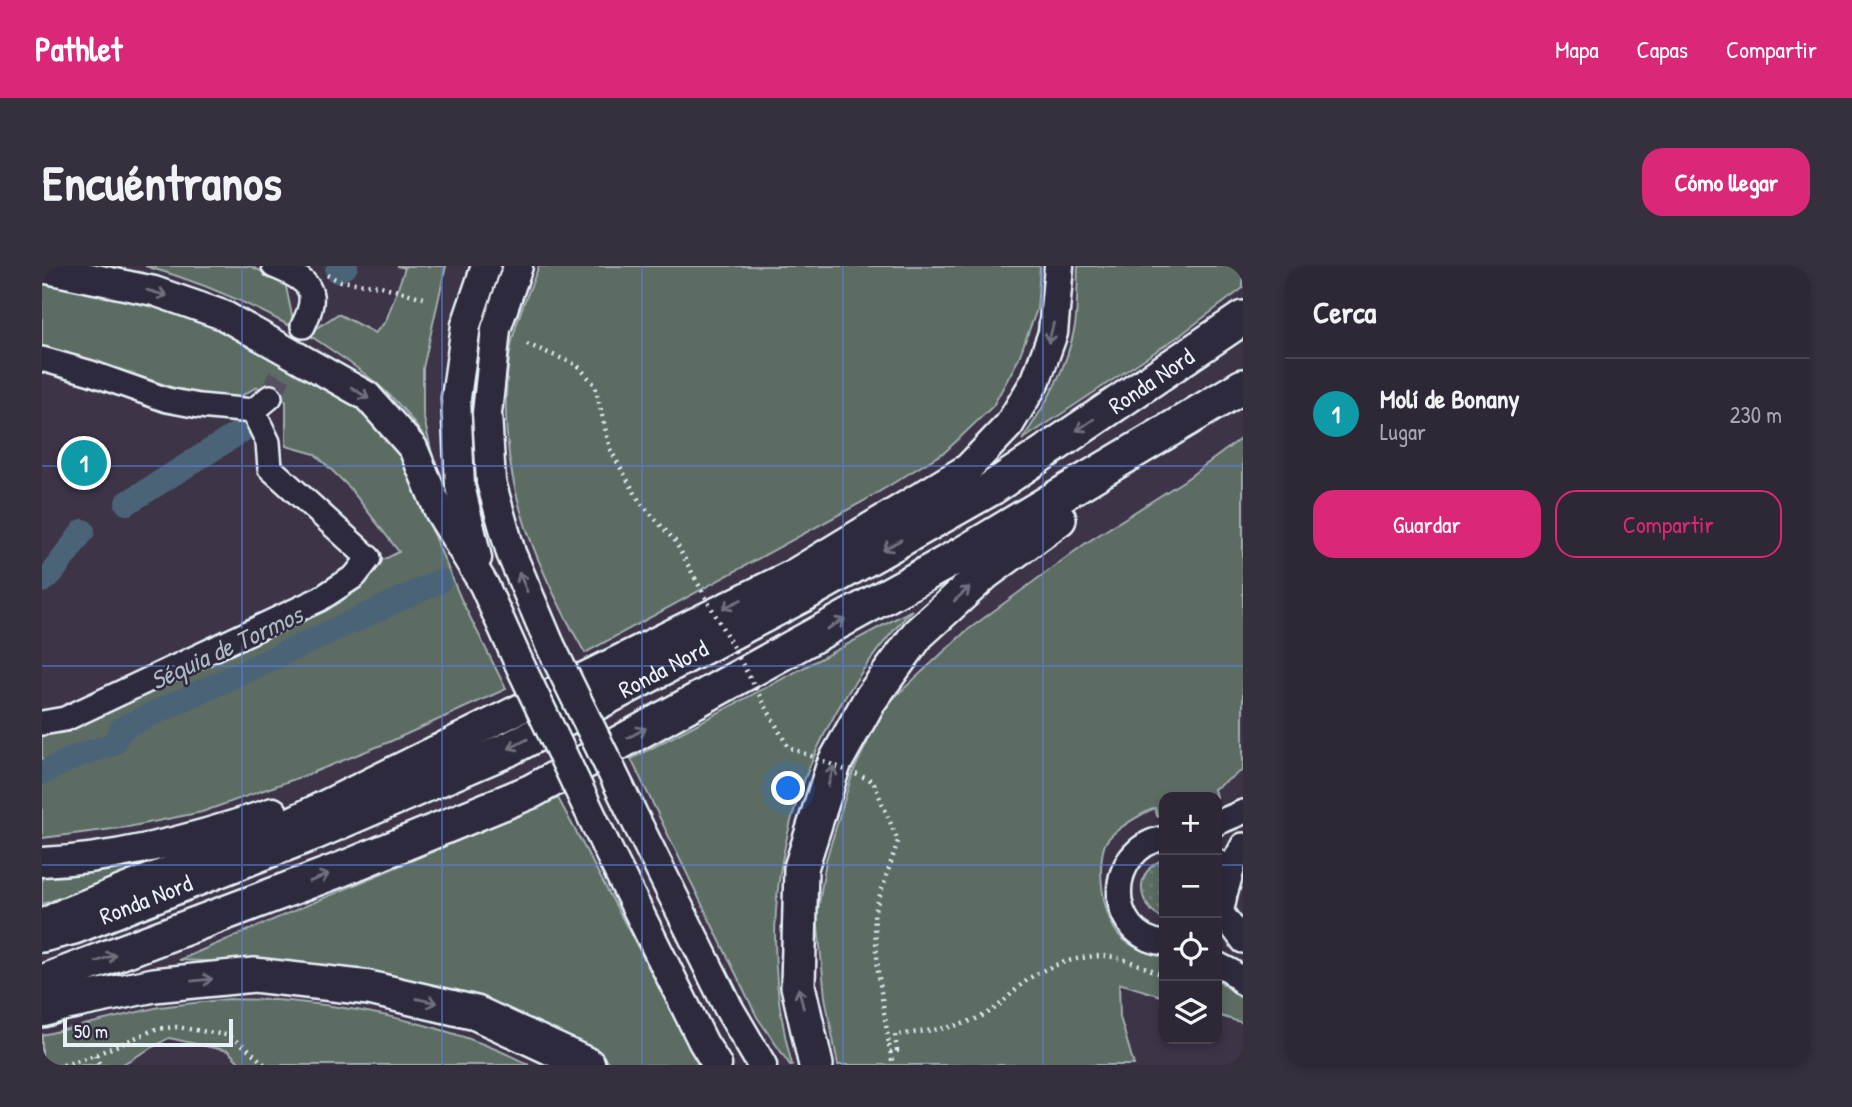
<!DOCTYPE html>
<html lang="es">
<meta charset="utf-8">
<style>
:root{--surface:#2e2736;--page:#362f3e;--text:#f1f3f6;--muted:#a7a5ad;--line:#494451;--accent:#db2777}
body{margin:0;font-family:"Patrick Hand",sans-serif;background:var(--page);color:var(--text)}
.controls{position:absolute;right:21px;bottom:21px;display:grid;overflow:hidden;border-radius:14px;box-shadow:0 4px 10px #0003}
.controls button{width:63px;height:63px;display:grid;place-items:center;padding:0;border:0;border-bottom:2px solid var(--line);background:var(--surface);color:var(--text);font:35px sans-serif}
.scale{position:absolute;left:21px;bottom:18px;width:170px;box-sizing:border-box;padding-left:7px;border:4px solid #e8f1f8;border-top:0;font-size:19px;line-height:24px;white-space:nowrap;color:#e8f1f8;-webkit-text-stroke:5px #2f2a3d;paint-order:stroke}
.you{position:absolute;left:747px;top:523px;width:24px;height:24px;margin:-18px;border:5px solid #fff;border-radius:50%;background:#1a73e8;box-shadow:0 0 0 10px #1a73e833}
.badge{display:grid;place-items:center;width:46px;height:46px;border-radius:50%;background:var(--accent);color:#fff;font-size:23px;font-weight:700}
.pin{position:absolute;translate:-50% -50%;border:4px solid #fff;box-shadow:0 2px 7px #0006}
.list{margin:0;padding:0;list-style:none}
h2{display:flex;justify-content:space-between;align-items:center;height:91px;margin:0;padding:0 28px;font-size:30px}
h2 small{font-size:23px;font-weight:400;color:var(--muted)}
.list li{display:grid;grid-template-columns:46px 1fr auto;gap:21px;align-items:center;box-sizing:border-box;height:112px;padding:0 28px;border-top:2px solid var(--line)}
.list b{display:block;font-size:26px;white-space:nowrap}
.list p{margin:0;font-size:23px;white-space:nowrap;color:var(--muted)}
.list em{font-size:23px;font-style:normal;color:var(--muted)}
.actions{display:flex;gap:14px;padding:21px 28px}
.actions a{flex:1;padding:16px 0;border:2px solid var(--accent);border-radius:21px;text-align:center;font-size:24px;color:var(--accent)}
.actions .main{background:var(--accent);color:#fff}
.icon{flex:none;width:38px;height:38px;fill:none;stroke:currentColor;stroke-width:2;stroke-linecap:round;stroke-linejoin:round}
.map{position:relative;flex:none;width:1201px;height:799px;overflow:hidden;border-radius:21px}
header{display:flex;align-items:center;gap:42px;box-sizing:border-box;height:98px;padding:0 35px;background:var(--accent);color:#fff}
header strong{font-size:33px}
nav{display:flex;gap:38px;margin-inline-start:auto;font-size:24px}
.intro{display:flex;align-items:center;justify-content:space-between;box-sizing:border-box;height:168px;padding:0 42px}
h1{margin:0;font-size:49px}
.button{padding:18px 32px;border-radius:21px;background:var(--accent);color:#fff;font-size:24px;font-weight:700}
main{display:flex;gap:42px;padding:0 42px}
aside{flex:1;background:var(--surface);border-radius:21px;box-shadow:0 4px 10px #0003}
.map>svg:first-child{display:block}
.grass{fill:#5b6c63;stroke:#a2aeae;stroke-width:2}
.park{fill:url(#park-dots);stroke:#a2aeae;stroke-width:2}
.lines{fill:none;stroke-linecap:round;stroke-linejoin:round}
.canal{stroke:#4c6477;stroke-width:24}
.minor-tunnel{stroke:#575062;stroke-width:23;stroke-dasharray:23 11;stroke-linecap:butt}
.minor-casing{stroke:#e8f1f8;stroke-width:28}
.major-casing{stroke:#e8f1f8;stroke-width:33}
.highway-casing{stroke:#e8f1f8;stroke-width:38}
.path{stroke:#e8f1f8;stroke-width:4.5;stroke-dasharray:2 5;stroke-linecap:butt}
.minor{stroke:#2f2a3d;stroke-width:23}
.major{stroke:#2f2a3d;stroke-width:28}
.highway{stroke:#2f2a3d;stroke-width:33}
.major-bridge-casing{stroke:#e8f1f8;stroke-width:33;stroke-linecap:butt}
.path-bridge{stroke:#e8f1f8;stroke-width:4.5;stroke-dasharray:2 5;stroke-linecap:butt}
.major-bridge{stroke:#2f2a3d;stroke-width:28}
.oneway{stroke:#70707e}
.grid{fill:none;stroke:#5a7fe2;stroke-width:2;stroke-opacity:0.55}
.labels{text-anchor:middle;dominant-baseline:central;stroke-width:5;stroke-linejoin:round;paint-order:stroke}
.street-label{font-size:24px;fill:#e8f1f8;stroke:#2f2a3d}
.water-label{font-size:26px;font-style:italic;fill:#aab9c4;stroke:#2f2a3d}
</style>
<header>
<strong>Pathlet</strong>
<nav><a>Mapa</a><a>Capas</a><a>Compartir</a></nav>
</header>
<div class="intro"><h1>Encuéntranos</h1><a class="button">Cómo llegar</a></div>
<main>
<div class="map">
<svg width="1201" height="799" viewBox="0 0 1201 799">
<defs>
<pattern id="park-dots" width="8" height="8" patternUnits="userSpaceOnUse" patternTransform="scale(1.75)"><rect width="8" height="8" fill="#5b6c63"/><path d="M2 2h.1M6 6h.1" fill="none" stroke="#73817a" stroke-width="1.8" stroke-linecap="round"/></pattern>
</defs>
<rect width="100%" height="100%" fill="#3d3448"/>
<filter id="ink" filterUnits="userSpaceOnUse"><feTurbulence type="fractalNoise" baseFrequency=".0143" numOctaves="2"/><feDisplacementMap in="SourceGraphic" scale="14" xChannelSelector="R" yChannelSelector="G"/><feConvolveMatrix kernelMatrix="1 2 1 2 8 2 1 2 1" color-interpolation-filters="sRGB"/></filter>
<g filter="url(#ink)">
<g class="grass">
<path d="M 103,0 L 208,0 L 243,16 L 251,54 L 248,60 C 199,33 156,15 103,0 Z"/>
<path d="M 355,0 L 404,0 L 381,102 L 381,148 L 390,188 C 367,135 317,102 270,71 L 275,62 L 296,48 L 333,67 L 344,55 L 363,2 Z"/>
<path d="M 497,0 L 997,0 L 998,2 L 995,43 L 976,94 L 951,140 L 904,185 L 822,235 L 543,387 C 489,292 452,204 467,92 C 471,61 485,29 497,0 Z"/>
<path d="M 1036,0 L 1201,0 L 1201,22 L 1137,70 L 980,174 C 1004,138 1025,103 1033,60 C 1036,41 1035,20 1036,0 Z"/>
<path d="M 0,16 L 77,25 L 190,64 L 270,110 L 324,148 L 368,198 L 391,267 L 419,333 L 464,423 L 347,476 L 267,508 L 160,546 L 86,561 L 0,572 L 0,462 L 357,286 L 307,221 L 273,188 L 244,180 L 244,135 L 215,121 L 192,134 L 178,137 L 57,97 L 0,90 Z"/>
<path d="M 1201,171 L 1201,504 L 1172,523 L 1174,531 L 1122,531 L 1122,553 L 1115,550 L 1113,542 C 1101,547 1071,564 1064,576 C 1053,598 1061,659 1082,674 C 1094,683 1108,687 1122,691 L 1122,731 L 1077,717 L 1078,751 L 1092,799 L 796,799 L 783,731 L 775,650 L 784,594 L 811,506 L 843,440 L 923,366 L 1044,277 L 1143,214 Z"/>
<path d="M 870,344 C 752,470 705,631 750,799 L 748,799 L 715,751 L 589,493 Z"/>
<path d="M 516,532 L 659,799 L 572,799 L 525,775 L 256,699 L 137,694 Z"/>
<path d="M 125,592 L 84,610 L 0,638 L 0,606 Z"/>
<path d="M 1175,713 L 1201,734 L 1201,757 L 1175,749 Z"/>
<path d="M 187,733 C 210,734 233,733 256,736 C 330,743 422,764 487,799 L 200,799 L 186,785 L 127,772 L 79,799 L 0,799 L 0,769 L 117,741 Z"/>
</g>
<path class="park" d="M 1122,593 L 1122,653 C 1094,640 1091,605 1122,593 Z"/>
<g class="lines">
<g class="canal">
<path d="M 295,5 L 304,0"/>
<path d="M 85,237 L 198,166"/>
<path d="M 0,315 L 11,306 L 41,265"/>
<path d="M 0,507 L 33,491 L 71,478 L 80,462 L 398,315"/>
</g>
<path class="minor-tunnel" d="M 228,131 L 261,60"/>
<defs>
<g id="minor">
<path d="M 232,0 C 267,14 279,24 261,60"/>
<path d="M 0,93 L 49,107 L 125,134 L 157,140 L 211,145 L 228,131"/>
<path d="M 0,457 L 23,453 L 278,333 L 313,310 L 327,292 L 228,202 L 226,176 L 211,145"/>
<path d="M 1175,557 L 1201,546"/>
<path d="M 1122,572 C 1063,583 1062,670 1122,677"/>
<path d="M 1175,595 C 1185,615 1186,634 1175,653"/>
<path d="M 1184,625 L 1193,594 L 1201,579"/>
<path d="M 1179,646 L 1201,675"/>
<path d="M 1175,698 L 1189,705 L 1201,717"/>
</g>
<g id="major">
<path d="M 476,0 L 454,63 L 445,147 L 449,216 L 469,287 L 508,379"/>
<path d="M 0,2 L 112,25 L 181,49 L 325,130 L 371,182 L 397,245 L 442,319 L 476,395"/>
<path d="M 435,292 L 418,220 L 414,132 L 424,59 L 444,0"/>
<path d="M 597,561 L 686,741 L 720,799"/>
<path d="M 563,578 L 661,776 L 675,799"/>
<path d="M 0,596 C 77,593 159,571 231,546"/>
<path d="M 0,658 L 24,646 L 236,562 L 751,308 L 926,202 L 967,159 L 994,114 L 1011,67 L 1017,0"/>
</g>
<g id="highway">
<path id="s1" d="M 0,669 L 32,661 L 272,567 L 467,483 L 761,329 L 950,222 L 1201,52"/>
<path d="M 0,716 L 300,603 L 490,525 L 920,288 L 1201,120"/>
<path d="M 0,744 L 20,738 L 112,719 L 212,709 L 327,722 L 434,747 L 546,799"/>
<path d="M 774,799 L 756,720 L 759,602 L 792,498 L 827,435 L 876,368 L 943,307 L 1017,253"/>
</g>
</defs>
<use href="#minor" class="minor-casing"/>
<use href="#major" class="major-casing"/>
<use href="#highway" class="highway-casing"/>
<g class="path">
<path d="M 285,9 L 298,15 L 339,20 L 382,32"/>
<path d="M 485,78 L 535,99 L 553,119 L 568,183 L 598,236 L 633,275 L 653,312"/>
<path d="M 847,779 L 851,799"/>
<path d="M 848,786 L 855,785 L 853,769 C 882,765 916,763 942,749 C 959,741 969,726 984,715 C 1003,700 1036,690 1060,690 C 1081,690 1103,702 1122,709"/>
<path d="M 53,789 L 58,799"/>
<path d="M 21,799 L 53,789 L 114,763 L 135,761 L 184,769 L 204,781 L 223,799"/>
</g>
<use href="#minor" class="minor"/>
<use href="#major" class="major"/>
<use href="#highway" class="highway"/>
<defs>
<g id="major-bridge">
<path d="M 508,379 L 597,561"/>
<path d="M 476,395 L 563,578"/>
</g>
</defs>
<use href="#major-bridge" class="major-bridge-casing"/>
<path class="path-bridge" d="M 653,312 L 746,481 L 831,515 L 856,575 L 832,647 L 836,705 L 847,779"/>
<use href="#major-bridge" class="major-bridge"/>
</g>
<defs><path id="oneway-shaft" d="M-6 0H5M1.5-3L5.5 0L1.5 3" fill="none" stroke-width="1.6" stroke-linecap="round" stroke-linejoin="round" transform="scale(1.75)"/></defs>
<g class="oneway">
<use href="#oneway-shaft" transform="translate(115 27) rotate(16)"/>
<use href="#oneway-shaft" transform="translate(1009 67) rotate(104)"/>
<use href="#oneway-shaft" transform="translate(318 127) rotate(33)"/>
<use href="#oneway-shaft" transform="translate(1043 159) rotate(146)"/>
<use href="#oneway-shaft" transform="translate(850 279) rotate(150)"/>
<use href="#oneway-shaft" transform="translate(481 316) rotate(-113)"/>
<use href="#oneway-shaft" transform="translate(920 328) rotate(-42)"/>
<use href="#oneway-shaft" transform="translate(690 338) rotate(154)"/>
<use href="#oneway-shaft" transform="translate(794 358) rotate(-29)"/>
<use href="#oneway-shaft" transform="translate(595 467) rotate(-29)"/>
<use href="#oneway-shaft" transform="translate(476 478) rotate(153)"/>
<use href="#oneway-shaft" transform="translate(789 510) rotate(-73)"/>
<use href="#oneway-shaft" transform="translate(277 612) rotate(-21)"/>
<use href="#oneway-shaft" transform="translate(64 692) rotate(-21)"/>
<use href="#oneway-shaft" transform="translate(160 714) rotate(-6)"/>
<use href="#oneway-shaft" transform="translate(759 732) rotate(-103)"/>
<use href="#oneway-shaft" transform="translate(385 735) rotate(13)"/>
</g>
</g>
<path class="grid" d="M 200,0 L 200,799M 400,0 L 400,799M 600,0 L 600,799M 801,0 L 801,799M 1001,0 L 1001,799M 0,200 L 1201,200M 0,400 L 1201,400M 0,599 L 1122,599M 1175,599 L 1201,599"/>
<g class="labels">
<g class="street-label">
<text stroke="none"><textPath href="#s1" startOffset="1244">Ronda Nord</textPath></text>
<text stroke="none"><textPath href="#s1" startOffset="677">Ronda Nord</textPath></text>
<text stroke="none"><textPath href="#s1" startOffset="110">Ronda Nord</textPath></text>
</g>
<g class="water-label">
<text transform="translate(184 381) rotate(-25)">Séquia de Tormos</text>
</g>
</g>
</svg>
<div class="controls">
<button>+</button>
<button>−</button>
<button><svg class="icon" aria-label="locate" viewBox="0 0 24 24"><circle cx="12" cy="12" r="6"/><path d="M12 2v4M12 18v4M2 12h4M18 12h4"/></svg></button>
<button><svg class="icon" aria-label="layers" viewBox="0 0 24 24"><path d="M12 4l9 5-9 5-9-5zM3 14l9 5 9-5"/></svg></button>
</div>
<div class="scale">50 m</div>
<div class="you"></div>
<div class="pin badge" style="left:42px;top:197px;background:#0f9aa8">1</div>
</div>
<aside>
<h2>Cerca<small></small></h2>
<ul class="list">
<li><span class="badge" style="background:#0f9aa8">1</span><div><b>Molí de Bonany</b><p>Lugar</p></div><em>230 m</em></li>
</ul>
<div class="actions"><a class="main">Guardar</a><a>Compartir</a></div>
</aside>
</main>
